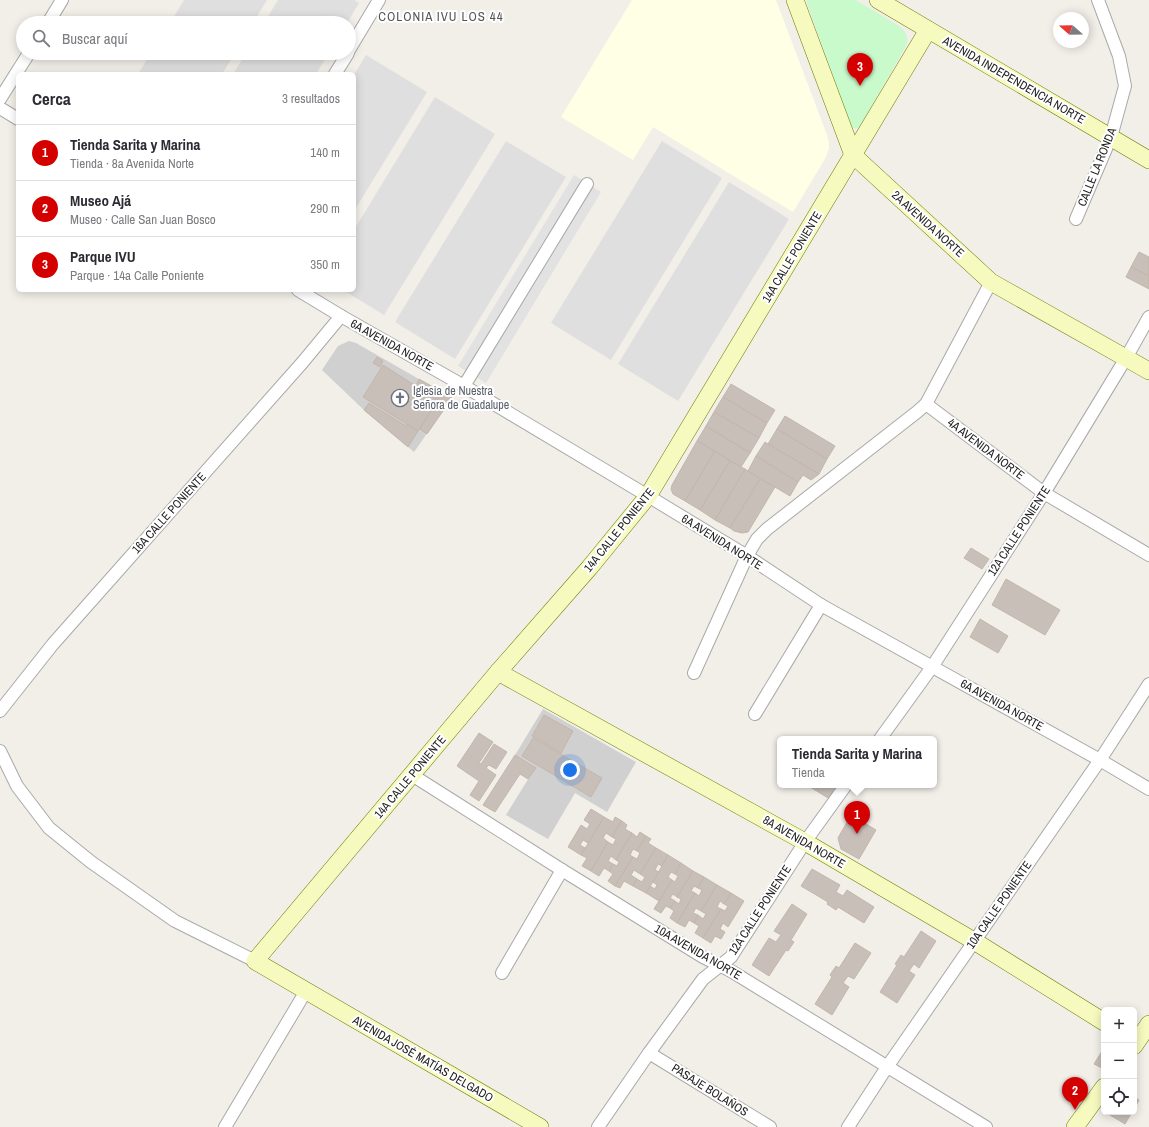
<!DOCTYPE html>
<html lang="es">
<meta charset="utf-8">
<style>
:root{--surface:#fff;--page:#f2f2f3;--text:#2b2b33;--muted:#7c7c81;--line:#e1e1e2;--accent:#d40000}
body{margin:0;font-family:"Archivo Narrow",sans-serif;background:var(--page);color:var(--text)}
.controls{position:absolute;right:12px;bottom:12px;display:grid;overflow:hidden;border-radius:6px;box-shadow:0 2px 10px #0003}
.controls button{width:36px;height:36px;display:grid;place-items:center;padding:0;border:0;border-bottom:1px solid var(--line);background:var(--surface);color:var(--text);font:20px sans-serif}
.compass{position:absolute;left:1053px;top:12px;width:36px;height:36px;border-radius:50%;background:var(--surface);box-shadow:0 2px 10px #0003;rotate:290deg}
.you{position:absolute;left:570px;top:770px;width:14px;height:14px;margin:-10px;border:3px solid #fff;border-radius:50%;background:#1a73e8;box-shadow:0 0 0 6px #1a73e833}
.badge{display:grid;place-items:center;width:26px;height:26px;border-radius:50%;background:var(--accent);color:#fff;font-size:13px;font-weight:700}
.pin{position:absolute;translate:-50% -33px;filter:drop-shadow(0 1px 2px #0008)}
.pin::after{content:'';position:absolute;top:21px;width:14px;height:12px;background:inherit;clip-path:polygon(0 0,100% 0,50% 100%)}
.popup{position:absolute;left:777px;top:736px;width:160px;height:52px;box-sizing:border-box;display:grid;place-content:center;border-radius:6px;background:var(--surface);filter:drop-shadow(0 1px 3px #0005);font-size:13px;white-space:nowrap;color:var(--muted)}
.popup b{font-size:15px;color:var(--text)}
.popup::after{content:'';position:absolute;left:50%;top:100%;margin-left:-8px;border:8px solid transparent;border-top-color:var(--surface)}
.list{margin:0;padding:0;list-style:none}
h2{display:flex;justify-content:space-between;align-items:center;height:52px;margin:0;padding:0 16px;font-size:17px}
h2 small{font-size:13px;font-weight:400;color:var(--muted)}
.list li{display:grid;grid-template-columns:26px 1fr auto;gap:12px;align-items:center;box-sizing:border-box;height:56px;padding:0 16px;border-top:1px solid var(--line)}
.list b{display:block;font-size:15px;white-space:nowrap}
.list p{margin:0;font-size:13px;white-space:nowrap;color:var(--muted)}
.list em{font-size:13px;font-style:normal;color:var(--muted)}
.icon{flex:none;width:22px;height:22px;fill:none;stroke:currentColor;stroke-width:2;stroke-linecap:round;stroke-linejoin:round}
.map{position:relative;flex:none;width:1149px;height:1127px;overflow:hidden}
.search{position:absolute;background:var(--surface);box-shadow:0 2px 10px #0003;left:16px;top:16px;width:340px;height:44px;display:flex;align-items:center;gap:10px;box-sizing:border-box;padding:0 14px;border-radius:22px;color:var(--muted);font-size:15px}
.panel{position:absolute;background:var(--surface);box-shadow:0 2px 10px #0003;left:16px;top:72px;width:340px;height:220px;border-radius:6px}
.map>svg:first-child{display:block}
.residential{fill:#e0dfdf}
.education{fill:#ffffe5}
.religious{fill:#d0d0d0}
.park{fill:#c8facc}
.parking{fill:#e2e2e2}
.building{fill:#c7bfb8;stroke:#c4b6ab}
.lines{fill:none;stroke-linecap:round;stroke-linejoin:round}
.street-casing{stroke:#a9a9a9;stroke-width:14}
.secondary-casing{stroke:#707d05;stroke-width:18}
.street{stroke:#fff;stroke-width:12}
.secondary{stroke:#f7fabf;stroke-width:17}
.labels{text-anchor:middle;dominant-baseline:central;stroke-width:4;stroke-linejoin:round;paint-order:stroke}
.street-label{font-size:12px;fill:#222;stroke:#fff}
.worship-label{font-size:12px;fill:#5b616d;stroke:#fff;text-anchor:start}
.neighbourhood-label{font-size:13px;letter-spacing:1px;fill:#555;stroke:#fff}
</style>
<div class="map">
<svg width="1149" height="1127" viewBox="0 0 1149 1127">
<rect width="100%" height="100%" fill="#f2efe9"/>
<g class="residential">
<path d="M 184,0 L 267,0 L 253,23 L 170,23 Z"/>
<path d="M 278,0 L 354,0 L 359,3 L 347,23 L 264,23 Z"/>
<path d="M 151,53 L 235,53 L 222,74 L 138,74 Z"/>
<path d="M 246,53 L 329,53 L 316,74 L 233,74 Z"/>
<path d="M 366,55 L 427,92 L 354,211 L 354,75 Z"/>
<path d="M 435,97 L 495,134 L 384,315 L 343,290 L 354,290 L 354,230 Z"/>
<path d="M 506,141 L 566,177 L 455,359 L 395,322 Z"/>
<path d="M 662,141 L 722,178 L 611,360 L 551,323 Z"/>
<path d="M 729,182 L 789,219 L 678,401 L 618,364 Z"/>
</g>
<path class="education" d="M 632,0 L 776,0 L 827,135 L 829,143 L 829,148 L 826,157 L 793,212 L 653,127 L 633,160 L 561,117 Z"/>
<g class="religious">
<path d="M 349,341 L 356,343 L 452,398 L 414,452 L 364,410 L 322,370 L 338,346 Z"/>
<path d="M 543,709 L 636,762 L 607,812 L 575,793 L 548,839 L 506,815 L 535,768 L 515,755 Z"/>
</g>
<path class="park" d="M 806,0 L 856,0 L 899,26 C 906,31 909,38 906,46 L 860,126 L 858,128 L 852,128 L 850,125 Z"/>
<path class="parking" d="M 574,175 L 601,192 L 486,383 L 458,366 Z"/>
<g class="building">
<path d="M 1139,252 L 1149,257 L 1149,276 L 1131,267 Z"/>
<path d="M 1131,267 L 1149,276 L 1149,289 L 1126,277 Z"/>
<path d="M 377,357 L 383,361 L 380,367 L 373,363 Z"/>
<path d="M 383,365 L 438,400 L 418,431 L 363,397 Z"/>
<path d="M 419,379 L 442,392 L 438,400 L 416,386 Z"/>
<path d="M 731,384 L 775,410 L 767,423 L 723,397 Z"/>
<path d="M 442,392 L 452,398 L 427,434 L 420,429 Z"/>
<path d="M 723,397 L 767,423 L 759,438 L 714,412 Z"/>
<path d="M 369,403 L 406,426 L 407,424 L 418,431 L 408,447 L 364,410 Z"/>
<path d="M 714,412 L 759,438 L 750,453 L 706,426 Z"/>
<path d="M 785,416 L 835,446 L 827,459 L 777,429 Z"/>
<path d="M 706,426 L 750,453 L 741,467 L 697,441 Z"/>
<path d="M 777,429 L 827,459 L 819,474 L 768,444 Z"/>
<path d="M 697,441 L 715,451 L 685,501 L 673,494 L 671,489 L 672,485 Z"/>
<path d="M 765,442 L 768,444 L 819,474 L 811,480 L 803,475 L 798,482 L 756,456 Z"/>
<path d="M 715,451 L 730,461 L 700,510 L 685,501 Z"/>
<path d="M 756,456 L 798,482 L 790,496 L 748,471 Z"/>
<path d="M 730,461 L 745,469 L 715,520 L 700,510 Z"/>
<path d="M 745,469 L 760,479 L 730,528 L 715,520 Z"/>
<path d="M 760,479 L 775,487 L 748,532 L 742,533 L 734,531 L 730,528 Z"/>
<path d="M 971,548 L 989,559 L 982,569 L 964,558 Z"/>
<path d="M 1006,579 L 1060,610 L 1045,635 L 992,605 Z"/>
<path d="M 980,619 L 1008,636 L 998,653 L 970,637 Z"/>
<path d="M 544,715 L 573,731 L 561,753 L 532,736 Z"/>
<path d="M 479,733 L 493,742 L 479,763 L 481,764 L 494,744 L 507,752 L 496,769 L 489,765 L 486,768 L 496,775 L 479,801 L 470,795 L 479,781 L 457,766 Z"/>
<path d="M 533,738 L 602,778 L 591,797 L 522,756 Z"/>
<path d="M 515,755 L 536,768 L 528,779 L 520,774 L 495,812 L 483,805 Z"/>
<path d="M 807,785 L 836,785 L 836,786 L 828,798 Z"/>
<path d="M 591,809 L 604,817 L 588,843 L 583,840 L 580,845 L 585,848 L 581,855 L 568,847 L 581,825 L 587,829 L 590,824 L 584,820 Z"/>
<path d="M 851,815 L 876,830 L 859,859 L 841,849 L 838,838 Z"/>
<path d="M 604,817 L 613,822 L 615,817 L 622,821 L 612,837 L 606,833 L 603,838 L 608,842 L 591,871 L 582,866 L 587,858 L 581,855 Z"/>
<path d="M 622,821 L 627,825 L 625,829 L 632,833 L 616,860 L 611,856 L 608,861 L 613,864 L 609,871 L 604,868 L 599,876 L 591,871 L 608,842 L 613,845 L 616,839 L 612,837 Z"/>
<path d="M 640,832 L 646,836 L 637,851 L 633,849 L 630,855 L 633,857 L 615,886 L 608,881 L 613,874 L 609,871 L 613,864 L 617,866 L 619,862 L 616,860 L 632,833 L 637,837 Z"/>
<path d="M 646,836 L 651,839 L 648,843 L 656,848 L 640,874 L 634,870 L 631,875 L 637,879 L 633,886 L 624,881 L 620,888 L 615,886 L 633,857 L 637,859 L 640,853 L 637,851 Z"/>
<path d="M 656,848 L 668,855 L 662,866 L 658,864 L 655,870 L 659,872 L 646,893 L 633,886 L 637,879 L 642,882 L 645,877 L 640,874 Z"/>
<path d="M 668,855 L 681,863 L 675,874 L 671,872 L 668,877 L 672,880 L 659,901 L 646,893 L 650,886 L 655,889 L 657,885 L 653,882 Z"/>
<path d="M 681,863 L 693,871 L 677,897 L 673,894 L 670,898 L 675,901 L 670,908 L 666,906 L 661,913 L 654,909 L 672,880 L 675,882 L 678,876 L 675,874 Z"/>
<path d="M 812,869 L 840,885 L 836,892 L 843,896 L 847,890 L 874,907 L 864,923 L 838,907 L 836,910 L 827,904 L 828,902 L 801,886 Z"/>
<path d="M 693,871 L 704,877 L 698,888 L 694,886 L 691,891 L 695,893 L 677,923 L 670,918 L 674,911 L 670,908 L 675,901 L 679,904 L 681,899 L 677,897 Z"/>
<path d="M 704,877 L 717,885 L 701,911 L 696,908 L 693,913 L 698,915 L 694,923 L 689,920 L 685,927 L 677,923 L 695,893 L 699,896 L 702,890 L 698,888 Z"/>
<path d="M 717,885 L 731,893 L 724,904 L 720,901 L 717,907 L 721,909 L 703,938 L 695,933 L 699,926 L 694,923 L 698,915 L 703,919 L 706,914 L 701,911 Z"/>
<path d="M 731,893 L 744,901 L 728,927 L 723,923 L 720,929 L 725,932 L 721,939 L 715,936 L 711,943 L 703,938 L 721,909 L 725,911 L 728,906 L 724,904 Z"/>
<path d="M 792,904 L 807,914 L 791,940 L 794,942 L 788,951 L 786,950 L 769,976 L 752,965 L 769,938 L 776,942 L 781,935 L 774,931 Z"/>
<path d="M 921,931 L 936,941 L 919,968 L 914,964 L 909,971 L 915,975 L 897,1003 L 880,992 L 897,965 L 895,964 L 901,955 L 904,957 Z"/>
<path d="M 855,943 L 871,953 L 854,979 L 848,976 L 843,983 L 849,987 L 832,1015 L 815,1004 L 832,977 L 830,975 L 836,966 L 839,968 Z"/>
<path d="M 1104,1048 L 1104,1069 L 1094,1064 Z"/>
<path d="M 1134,1097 L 1139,1100 L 1134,1109 Z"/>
<path d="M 1112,1112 L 1132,1112 L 1125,1124 L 1110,1115 Z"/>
</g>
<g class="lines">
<defs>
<g id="street">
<path d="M 48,23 L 62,0"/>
<path d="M 349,50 L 379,0"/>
<path d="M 335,74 L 348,53"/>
<path d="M 0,99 L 29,53"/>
<path d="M 0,108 L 18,119"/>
<path d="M 1076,219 L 1111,137 L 1125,86 L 1119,56 L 1098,0"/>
<path d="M 298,290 L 341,316 L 464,386 L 648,496 L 747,556 L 821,605 L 1100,760 L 1149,789"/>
<path d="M 464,386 L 587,184"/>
<path d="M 926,404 L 1044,493 L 1149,555"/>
<path d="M 694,673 L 747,556 L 757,539 L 767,529 L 917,412 L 926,404 L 991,282"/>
<path d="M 0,711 L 53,644 L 302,363 L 341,316"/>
<path d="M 755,714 L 821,605"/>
<path d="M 880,739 L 932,667 L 1044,493 L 1126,358 L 1149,317"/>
<path d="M 0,751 L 17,786 L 49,828 L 91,862 L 175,921 L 255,961"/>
<path d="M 412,775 L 562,870 L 703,957 L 731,971 L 986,1127"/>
<path d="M 502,973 L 562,870"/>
<path d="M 649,1053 L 770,1127"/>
<path d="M 225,1127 L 306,991"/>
<path d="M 598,1127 L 649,1053 L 703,979 L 731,957 L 805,842 L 846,785"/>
<path d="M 848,1127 L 887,1067 L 1100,760 L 1149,684"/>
</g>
<g id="secondary">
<path d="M 795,0 L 853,155 L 991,282 L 1149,371"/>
<path d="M 878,0 L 1149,160"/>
<path d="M 498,672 L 805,842 L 974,941 L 1104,1022"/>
<path d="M 1134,1046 L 1149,1024"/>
<path d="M 540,1127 L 255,961 L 498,672 L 590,567 L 648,496 L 928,30"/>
<path d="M 1075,1127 L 1104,1087"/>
</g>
</defs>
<use href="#street" class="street-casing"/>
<use href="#secondary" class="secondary-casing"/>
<use href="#street" class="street"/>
<use href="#secondary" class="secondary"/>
</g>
<defs>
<symbol id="church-ring" viewBox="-11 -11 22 22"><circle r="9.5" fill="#fff" stroke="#6b7280" stroke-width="1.5"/><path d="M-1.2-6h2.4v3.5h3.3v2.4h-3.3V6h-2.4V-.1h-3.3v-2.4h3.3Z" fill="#6b7280"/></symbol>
</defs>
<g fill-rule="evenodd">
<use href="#church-ring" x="390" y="388" width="20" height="20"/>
</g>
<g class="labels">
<g class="street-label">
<text transform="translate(1014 80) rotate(30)">AVENIDA INDEPENDENCIA NORTE</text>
<text transform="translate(1097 167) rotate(-68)">CALLE LA RONDA</text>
<text transform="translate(928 224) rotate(42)">2A AVENIDA NORTE</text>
<text transform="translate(792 257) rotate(-59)">14A CALLE PONIENTE</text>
<text transform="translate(392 345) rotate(29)">6A AVENIDA NORTE</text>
<text transform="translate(986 449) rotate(37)">4A AVENIDA NORTE</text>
<text transform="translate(169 513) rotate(-48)">16A CALLE PONIENTE</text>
<text transform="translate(619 530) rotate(-51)">14A CALLE PONIENTE</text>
<text transform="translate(1019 531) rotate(-57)">12A CALLE PONIENTE</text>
<text transform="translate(722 542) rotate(32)">6A AVENIDA NORTE</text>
<text transform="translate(1002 705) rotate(29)">6A AVENIDA NORTE</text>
<text transform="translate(410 777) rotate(-50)">14A CALLE PONIENTE</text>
<text transform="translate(804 842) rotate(30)">8A AVENIDA NORTE</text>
<text transform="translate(999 905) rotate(-55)">10A CALLE PONIENTE</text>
<text transform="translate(760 910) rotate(-57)">12A CALLE PONIENTE</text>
<text transform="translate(698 952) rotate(30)">10A AVENIDA NORTE</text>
<text transform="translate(423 1059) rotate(30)">AVENIDA JOSÉ MATÍAS DELGADO</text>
<text transform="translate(710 1090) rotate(32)">PASAJE BOLAÑOS</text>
</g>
<g class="worship-label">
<text x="413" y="391">Iglesia de Nuestra<tspan x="413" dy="14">Señora de Guadalupe</tspan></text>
</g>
<g class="neighbourhood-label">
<text x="441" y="16">COLONIA IVU LOS 44</text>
</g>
</g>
</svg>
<div class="controls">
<button>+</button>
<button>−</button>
<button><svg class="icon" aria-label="locate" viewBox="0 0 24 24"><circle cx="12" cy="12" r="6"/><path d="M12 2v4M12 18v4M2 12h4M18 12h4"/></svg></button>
</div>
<svg class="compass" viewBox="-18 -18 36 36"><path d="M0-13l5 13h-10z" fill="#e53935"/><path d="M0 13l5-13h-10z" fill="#7c7c81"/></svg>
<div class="you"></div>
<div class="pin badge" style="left:857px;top:834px">1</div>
<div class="popup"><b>Tienda Sarita y Marina</b>Tienda</div>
<div class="pin badge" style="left:1075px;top:1110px">2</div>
<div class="pin badge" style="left:860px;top:86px">3</div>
<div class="search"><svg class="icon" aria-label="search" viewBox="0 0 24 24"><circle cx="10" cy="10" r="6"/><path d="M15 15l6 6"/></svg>Buscar aquí</div>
<section class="panel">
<h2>Cerca<small>3 resultados</small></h2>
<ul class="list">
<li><span class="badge">1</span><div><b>Tienda Sarita y Marina</b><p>Tienda · 8a Avenida Norte</p></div><em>140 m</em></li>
<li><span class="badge">2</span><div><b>Museo Ajá</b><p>Museo · Calle San Juan Bosco</p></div><em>290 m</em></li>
<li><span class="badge">3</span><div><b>Parque IVU</b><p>Parque · 14a Calle Poniente</p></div><em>350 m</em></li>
</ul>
</section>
</div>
